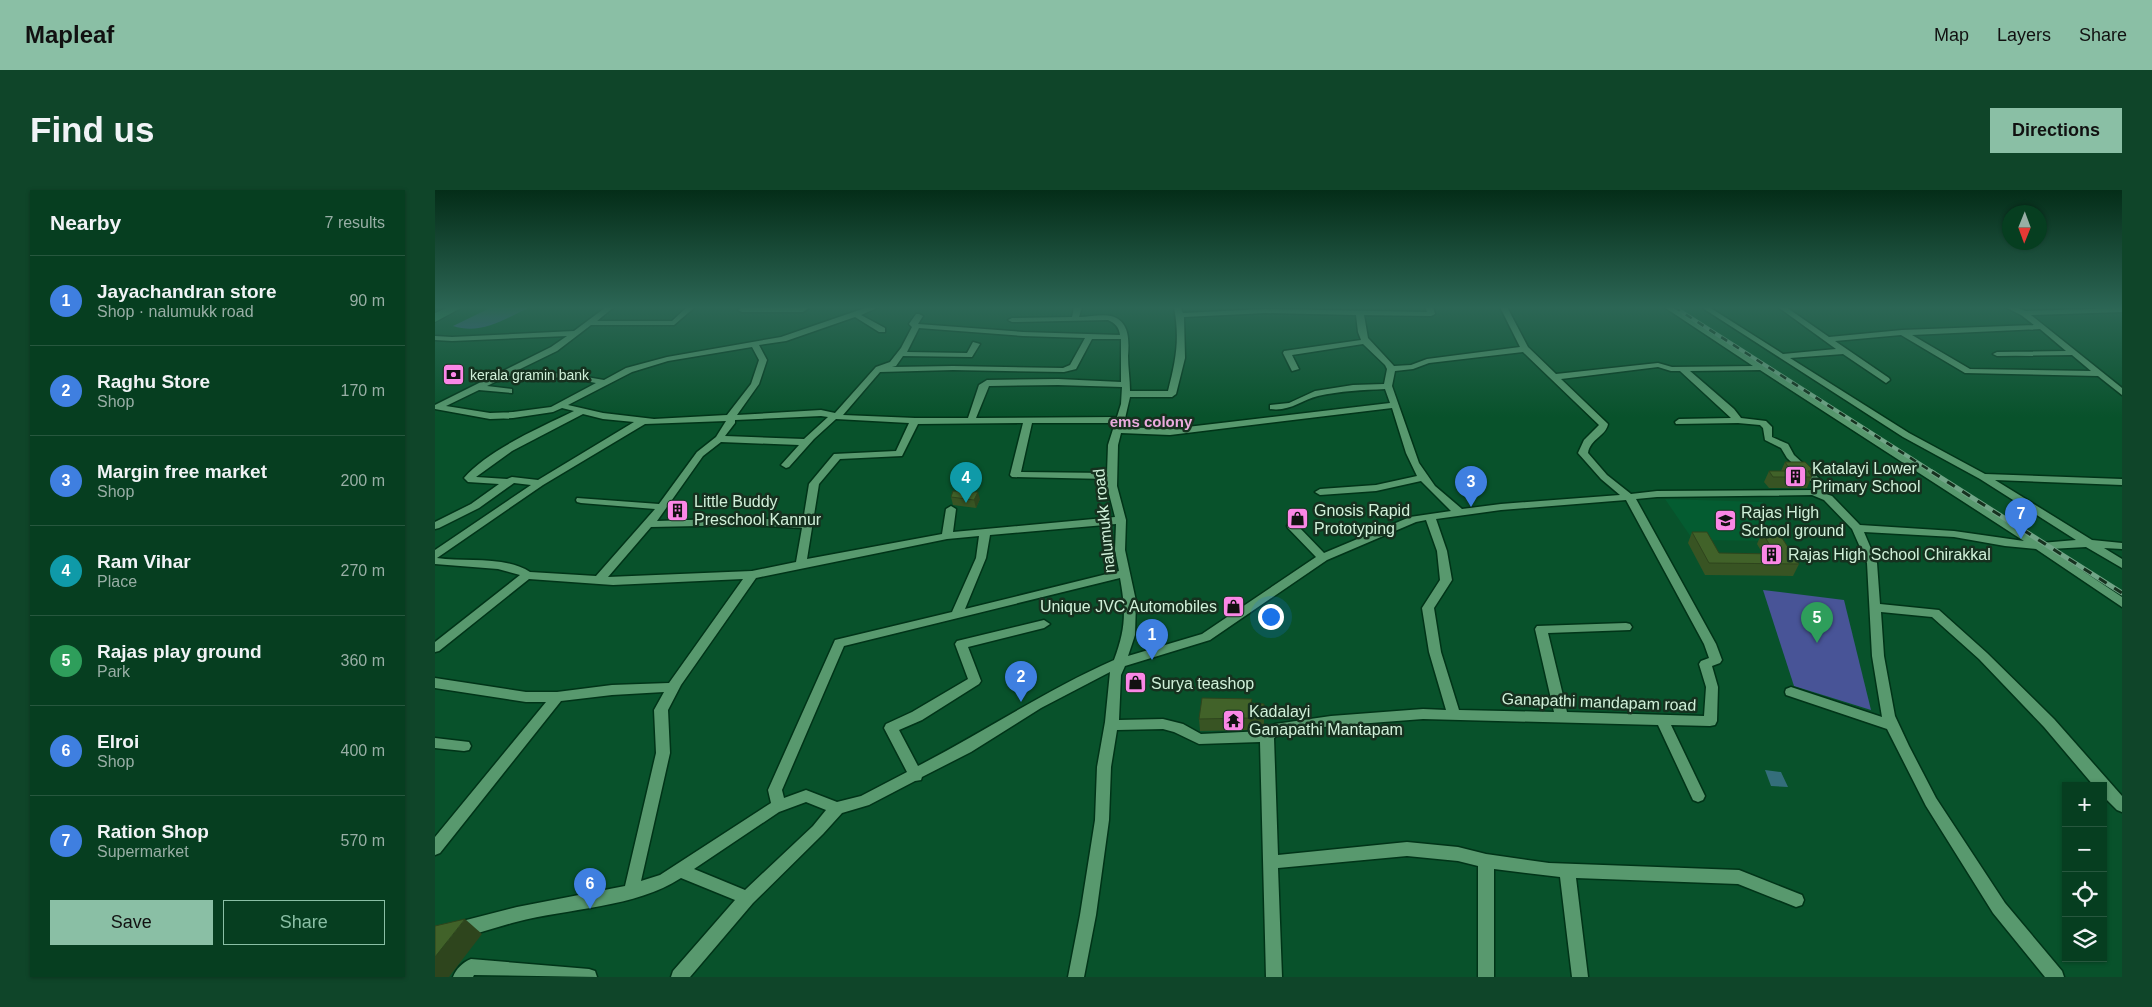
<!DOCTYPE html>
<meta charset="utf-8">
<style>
:root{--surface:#063e20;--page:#0f4529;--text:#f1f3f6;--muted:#98aea5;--line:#27573e;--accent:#8abfa5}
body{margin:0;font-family:Helvetica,sans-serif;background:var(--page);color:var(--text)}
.controls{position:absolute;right:15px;bottom:15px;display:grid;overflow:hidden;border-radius:0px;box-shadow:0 1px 4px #0004}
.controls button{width:45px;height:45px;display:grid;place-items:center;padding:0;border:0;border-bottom:1px solid var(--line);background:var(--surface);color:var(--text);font:25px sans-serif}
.compass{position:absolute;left:1567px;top:15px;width:45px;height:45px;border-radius:50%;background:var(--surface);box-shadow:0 1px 4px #0004;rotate:181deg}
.you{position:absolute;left:835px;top:426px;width:18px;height:18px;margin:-12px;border:4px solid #fff;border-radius:50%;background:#1a73e8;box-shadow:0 0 0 8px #1a73e833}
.badge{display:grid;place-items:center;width:32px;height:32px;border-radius:50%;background:var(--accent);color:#fff;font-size:16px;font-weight:700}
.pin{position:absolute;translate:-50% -41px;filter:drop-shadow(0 1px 2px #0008)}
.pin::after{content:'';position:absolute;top:26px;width:18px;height:15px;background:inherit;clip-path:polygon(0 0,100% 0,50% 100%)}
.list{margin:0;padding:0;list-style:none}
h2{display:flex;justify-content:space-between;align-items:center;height:65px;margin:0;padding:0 20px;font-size:21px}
h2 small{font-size:16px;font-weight:400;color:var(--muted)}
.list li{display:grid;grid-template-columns:32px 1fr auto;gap:15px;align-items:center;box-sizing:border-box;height:90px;padding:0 20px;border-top:1px solid var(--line)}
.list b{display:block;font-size:19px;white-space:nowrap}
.list p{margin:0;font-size:16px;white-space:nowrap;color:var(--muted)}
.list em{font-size:16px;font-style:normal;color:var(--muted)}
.actions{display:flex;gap:10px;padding:15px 20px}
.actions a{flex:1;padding:11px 0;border:1px solid var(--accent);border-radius:0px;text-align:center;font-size:18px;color:var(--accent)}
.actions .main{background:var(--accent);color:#111}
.icon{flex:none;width:28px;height:28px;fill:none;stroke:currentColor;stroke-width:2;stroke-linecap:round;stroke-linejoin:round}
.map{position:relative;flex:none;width:1687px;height:787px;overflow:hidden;border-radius:0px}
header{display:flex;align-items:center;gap:30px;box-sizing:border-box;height:70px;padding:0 25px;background:var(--accent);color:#111}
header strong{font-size:24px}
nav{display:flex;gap:28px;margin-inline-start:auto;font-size:18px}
.intro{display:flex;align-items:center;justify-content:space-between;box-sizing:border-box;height:120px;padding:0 30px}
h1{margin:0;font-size:35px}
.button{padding:12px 22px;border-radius:0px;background:var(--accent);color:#111;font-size:18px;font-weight:700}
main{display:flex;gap:30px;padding:0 30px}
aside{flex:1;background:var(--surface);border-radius:0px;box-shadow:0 1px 4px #0004}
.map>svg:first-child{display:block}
.built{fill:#045c31}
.green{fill:#485497}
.water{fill:#346e7b}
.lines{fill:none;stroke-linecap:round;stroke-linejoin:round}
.minor-casing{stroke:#003418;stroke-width:3}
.highway-casing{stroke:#003418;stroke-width:2}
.minor{fill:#58996e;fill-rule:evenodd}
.highway{fill:#399d62;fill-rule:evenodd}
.rail-far1-casing{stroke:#71a587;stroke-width:4}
.rail-casing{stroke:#71a587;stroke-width:5}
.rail-far1{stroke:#16311f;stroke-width:2.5;stroke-dasharray:7;stroke-linecap:butt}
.rail{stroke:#16311f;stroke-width:3;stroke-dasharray:9;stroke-linecap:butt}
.wall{fill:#385423}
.shaded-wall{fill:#2e451d}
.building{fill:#416229;stroke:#2e451d}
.labels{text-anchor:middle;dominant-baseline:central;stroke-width:5;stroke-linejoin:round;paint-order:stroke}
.far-poi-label{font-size:14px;fill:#d0f0d9;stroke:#16311f;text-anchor:start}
.far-neighbourhood-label{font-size:15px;font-weight:bold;fill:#ebaade;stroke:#16311f}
.poi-label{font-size:16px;fill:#d0f0d9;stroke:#16311f;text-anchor:start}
.street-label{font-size:16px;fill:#d0f0d9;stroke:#16311f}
</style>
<header>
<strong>Mapleaf</strong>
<nav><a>Map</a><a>Layers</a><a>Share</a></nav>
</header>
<div class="intro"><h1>Find us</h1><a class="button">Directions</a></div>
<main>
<aside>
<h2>Nearby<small>7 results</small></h2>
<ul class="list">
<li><span class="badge" style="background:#3f7fe0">1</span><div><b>Jayachandran store</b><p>Shop · nalumukk road</p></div><em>90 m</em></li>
<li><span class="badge" style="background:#3f7fe0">2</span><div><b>Raghu Store</b><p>Shop</p></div><em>170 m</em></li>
<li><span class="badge" style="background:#3f7fe0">3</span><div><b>Margin free market</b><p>Shop</p></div><em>200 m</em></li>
<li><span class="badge" style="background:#0f9aa8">4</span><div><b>Ram Vihar</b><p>Place</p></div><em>270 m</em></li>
<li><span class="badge" style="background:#2e9e5b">5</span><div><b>Rajas play ground</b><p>Park</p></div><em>360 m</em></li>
<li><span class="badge" style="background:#3f7fe0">6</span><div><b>Elroi</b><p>Shop</p></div><em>400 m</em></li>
<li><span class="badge" style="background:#3f7fe0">7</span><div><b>Ration Shop</b><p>Supermarket</p></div><em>570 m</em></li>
</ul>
<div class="actions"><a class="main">Save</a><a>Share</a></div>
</aside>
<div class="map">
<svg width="1687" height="787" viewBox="0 0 1687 787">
<rect width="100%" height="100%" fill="#08522b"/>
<path class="built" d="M 1230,309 L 1328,312 L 1343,351 L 1258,350 Z"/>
<g class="green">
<path d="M 57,117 L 95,117 C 70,129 46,145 18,136 Z"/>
<path d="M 1328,400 L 1409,410 L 1436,520 L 1359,496 Z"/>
</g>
<path class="water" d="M 1330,580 L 1346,582 L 1353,597 L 1336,596 Z"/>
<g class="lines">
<defs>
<g id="minor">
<path d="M 171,117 L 179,117 L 162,131 L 237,131 L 252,117 L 260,117 L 239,135 L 156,135 L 122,161 L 81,181 L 134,184 L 169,190 L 191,178 L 232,167 L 346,147 L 433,117 L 444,117 L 426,125 L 450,138 L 450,142 L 444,142 L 420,127 L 351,151 L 324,155 L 332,170 L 324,194 L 302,225 L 386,220 L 400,223 L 441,177 L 455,172 L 466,158 L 477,137 L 474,134 L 481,124 L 484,124 L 488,126 L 483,134 L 588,142 L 685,145 C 684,137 680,133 673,130 L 577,132 L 573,130 L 577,128 L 637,127 L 639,117 L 647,117 L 644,127 C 654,127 667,124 676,126 C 695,131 694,151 693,166 C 693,177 695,190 695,201 L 733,201 C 741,170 745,149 739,117 L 745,117 L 748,123 L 830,119 L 992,122 L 990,117 L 998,117 L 1000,124 L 996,126 L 929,125 L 933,148 L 959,176 L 976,175 L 992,169 L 1085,157 L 1065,117 L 1072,117 L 1093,157 L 1121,184 L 1223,173 L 1237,177 L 1318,176 L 1229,117 L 1237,117 L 1606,353 L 1641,350 L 1545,289 L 1468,247 L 1266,117 L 1274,117 L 1348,164 L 1401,159 L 1343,117 L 1351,117 L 1394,147 L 1467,140 L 1599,135 L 1586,125 L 1570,117 L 1580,117 L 1590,121 L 1687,118 L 1687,122 L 1596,125 L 1687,198 L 1687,205 L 1663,186 L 1530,183 L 1466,145 L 1400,151 L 1454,188 L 1455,190 L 1451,193 L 1408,164 L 1355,168 L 1474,243 L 1550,284 L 1687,289 L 1687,295 L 1560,290 L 1657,350 L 1687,353 L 1687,359 L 1669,358 L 1687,369 L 1687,378 L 1651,357 L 1615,359 L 1687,407 L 1687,417 L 1601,359 L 1570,356 L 1519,347 L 1429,342 L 1442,373 L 1445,414 L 1504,420 L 1552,463 L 1619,529 L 1687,606 L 1687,622 L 1682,620 L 1668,606 L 1668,596 L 1659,596 L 1609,537 L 1544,469 L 1497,427 L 1446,422 L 1449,466 L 1460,526 L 1474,556 L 1501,608 L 1570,713 L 1627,781 L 1629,787 L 1610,787 L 1558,723 L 1491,616 L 1452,539 L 1351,505 L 1350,502 L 1351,499 L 1356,497 L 1447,527 L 1437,466 L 1432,373 L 1417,339 L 1389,310 L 1377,305 L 1222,307 L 1201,309 L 1281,454 L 1287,470 L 1285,473 L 1277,476 L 1283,497 L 1282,531 L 1280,535 L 1275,536 L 1236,535 L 1270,606 L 1268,610 L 1263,612 L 1258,610 L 1223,535 L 988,529 L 896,536 L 844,544 L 839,548 L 843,665 L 972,652 L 1023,657 L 1051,664 L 1114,673 L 1304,680 L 1367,705 L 1369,710 L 1367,715 L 1361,717 L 1303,694 L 1141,688 L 1153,787 L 1137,787 L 1125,687 L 1059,679 L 1059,787 L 1043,787 L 1043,676 L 1023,671 L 972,666 L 843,678 L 847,787 L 831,787 L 825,552 L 764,554 L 739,542 L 728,539 L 682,540 L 676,577 L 674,630 L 661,725 L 649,787 L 633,787 L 645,725 L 660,630 L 662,577 L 670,532 L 675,482 L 606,518 L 536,562 L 487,587 L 486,590 L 480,591 L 434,615 L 407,623 L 388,644 L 318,713 L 255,787 L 236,787 L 238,781 L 300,710 L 246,688 C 200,718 134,718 81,732 C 54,739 28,749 0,754 L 0,738 L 82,717 L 190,696 L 221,563 L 219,520 L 229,502 L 177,505 L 126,511 L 5,663 L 0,665 L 0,647 L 111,512 L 91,512 L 0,498 L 0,488 L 91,502 L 122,502 L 177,495 L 234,493 L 308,389 L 178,395 L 94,389 L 4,461 L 0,462 L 0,452 L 85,385 L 63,379 L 0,374 L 0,360 L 96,295 L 79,293 L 44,318 L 4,338 L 0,339 L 0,332 L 36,314 L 64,294 L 33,292 L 29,288 C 53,260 106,237 139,221 L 127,218 L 118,222 L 78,228 L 55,229 L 0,219 L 0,215 L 116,157 L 132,146 L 17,151 L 0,150 L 0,146 L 17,147 L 139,141 ZM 830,123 L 921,125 L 923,142 L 926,150 L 849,161 L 848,163 L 857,181 L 864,179 L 857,165 L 928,154 L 950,175 L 952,179 L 949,194 L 918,195 L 880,201 L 854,213 L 835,215 L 835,219 C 854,222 867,210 883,206 C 905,201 928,200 950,199 L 955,213 L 735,239 L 688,237 L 695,207 L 737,207 L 741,204 L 750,168 L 749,127 ZM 484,138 L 588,146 L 650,148 L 635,175 L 628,178 L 518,176 L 457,177 L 461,176 L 468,166 L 537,167 L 545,154 L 538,152 L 532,163 L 472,162 ZM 1605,139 L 1631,161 L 1562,162 L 1558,164 L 1562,166 L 1637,165 L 1656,181 L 1535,179 L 1477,145 ZM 657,149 L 686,149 L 686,192 L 623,189 L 552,190 L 544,195 L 533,228 L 480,228 L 408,225 L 445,182 L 518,180 L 629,182 L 641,179 ZM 317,157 L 324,170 L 316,194 L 292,225 L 219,229 L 168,223 L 133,215 L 197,182 L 233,171 ZM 1088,162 L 1164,235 L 1149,250 L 1143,263 L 1166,289 L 1185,305 L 1066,314 L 1027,319 L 1000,296 L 984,273 L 957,196 L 960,181 L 978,179 L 994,173 ZM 1223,177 L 1236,181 L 1245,181 L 1296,228 L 1244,229 L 1240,232 L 1241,234 L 1303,233 L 1325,235 L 1328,238 L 1330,250 L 1346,258 L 1352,268 L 1379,294 L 1381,300 L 1222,301 L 1196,304 L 1172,285 L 1153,263 C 1155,249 1171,246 1173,234 L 1126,189 ZM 1325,180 L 1589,351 L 1519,341 L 1425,335 L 1397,306 L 1391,304 L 1387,291 L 1359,265 L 1353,254 L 1337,247 L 1337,237 L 1331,231 L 1306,228 L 1299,219 L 1255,181 ZM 72,186 L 134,188 L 161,193 L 116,217 L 78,222 L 55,223 L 11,216 L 44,200 L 77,203 L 77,199 L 52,196 ZM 623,195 L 687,197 L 686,214 L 682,227 L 541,228 L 554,196 ZM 957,218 L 971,263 L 982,286 L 941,295 L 885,299 L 880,302 L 885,305 L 941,301 L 986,291 L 1016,321 L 975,327 L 889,363 L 861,334 L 853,334 L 852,336 L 853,338 L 881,367 L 767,444 L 693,466 L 700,445 L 701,411 L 690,360 L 691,330 L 682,296 L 683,255 L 686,243 L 735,245 ZM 148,224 L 168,229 L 199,232 L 103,290 L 77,287 L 72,289 L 41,287 L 77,261 ZM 386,226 L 393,227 L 369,249 L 290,246 L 300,233 L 300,230 ZM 401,229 L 474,233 L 461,261 L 399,264 L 374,294 L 368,331 L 312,328 L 222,331 L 268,266 L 286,252 L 364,255 L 346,275 L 351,278 L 354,277 L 379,249 ZM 291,231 L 281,247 L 262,262 L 224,314 L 142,308 L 141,310 L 142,312 L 146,313 L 220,319 L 161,386 L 95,382 C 71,366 30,372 2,368 L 108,295 L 210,234 ZM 588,233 L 575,285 L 577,287 L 672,289 L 672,296 L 680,327 L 518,342 L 521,319 L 516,316 L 511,319 L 507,344 L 372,369 L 384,294 L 405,269 L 467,266 L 483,234 ZM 597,233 L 680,233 L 673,255 L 672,283 L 586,282 ZM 1191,310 L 1269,454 L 1274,468 L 1266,471 L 1264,474 L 1271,497 L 1269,526 L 1132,522 L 1113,443 L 1195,440 L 1197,437 L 1195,434 L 1191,433 L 1102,436 L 1100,439 L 1119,522 L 1024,520 L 1006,462 L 999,418 L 1017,390 L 1012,361 L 1001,329 L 1066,320 ZM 991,330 L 1002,361 L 1005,390 L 987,418 L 994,462 L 1011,520 L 988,519 L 896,526 L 840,534 L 829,541 L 766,544 L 748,534 L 728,529 L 684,530 L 686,485 L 690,476 L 775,450 L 892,370 L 981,332 ZM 681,334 L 680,360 L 684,381 L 530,419 L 551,368 L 555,345 ZM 312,335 L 367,338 L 361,372 L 317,381 L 173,387 L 216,337 ZM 544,346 L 541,368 L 517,422 L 400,450 L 333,600 L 336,613 L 225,685 L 206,691 L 235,563 L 233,520 L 246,495 L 321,388 L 512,349 ZM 685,388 C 691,421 691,438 679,470 C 611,500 549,542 483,576 L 464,540 L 487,530 L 544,494 L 546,491 L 533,457 L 609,438 L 615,434 L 609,430 L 522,451 L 520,454 L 533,489 L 477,522 L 451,534 L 449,538 L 472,582 L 426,606 L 402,612 L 371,600 L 349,608 L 347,600 L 409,456 ZM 371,612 L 391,620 L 378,636 L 310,700 L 259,679 L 344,622 Z"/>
<path d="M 375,117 L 368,122 L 307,122 L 303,120 L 307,118 Z"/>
<path d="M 0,548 L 34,552 L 36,556 L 34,560 L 29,561 L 0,558 Z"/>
<path d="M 36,769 L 154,779 L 160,781 L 162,787 L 39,785 L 38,787 L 18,787 C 21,779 28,772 36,769 Z"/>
</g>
<path id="highway" d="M 13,117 L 28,117 L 0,132 L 0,123 Z"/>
</defs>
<use href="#minor" class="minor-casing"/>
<use href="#highway" class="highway-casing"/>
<use href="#minor" class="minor"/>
<use href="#highway" class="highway"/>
<defs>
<path id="rail-far1" d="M 1239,117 L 1499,283"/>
<path id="rail" d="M 1497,282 L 1687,403"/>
</defs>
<use href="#rail-far1" class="rail-far1-casing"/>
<use href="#rail" class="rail-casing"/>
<use href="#rail-far1" class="rail-far1"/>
<use href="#rail" class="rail"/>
</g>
<g class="wall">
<path d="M 1350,272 L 1379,281 L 1372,298 L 1334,298 L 1329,292 L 1334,281 L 1346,281 Z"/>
<path d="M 516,307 L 545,309 L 541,318 L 518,315 Z"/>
<path d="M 1257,342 L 1284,363 L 1328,364 L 1322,354 L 1327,342 L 1364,374 L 1358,386 L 1270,385 L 1253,353 Z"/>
<path d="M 817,513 L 829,514 L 829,535 L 817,537 L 816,540 L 765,541 L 764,529 Z"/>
</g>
<g class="shaded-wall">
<path d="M 543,302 L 545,309 L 541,318 L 539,310 Z"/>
<path d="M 30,729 L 47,744 L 14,787 L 0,787 L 0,767 Z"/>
</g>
<g class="building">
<path d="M 1350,272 L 1370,272 L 1379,281 L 1373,281 L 1377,287 L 1338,287 L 1334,281 L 1356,281 Z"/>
<path d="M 518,301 L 543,302 L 539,310 L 516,307 Z"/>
<path d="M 1257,342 L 1272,342 L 1284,363 L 1340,364 L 1327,342 L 1343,342 L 1364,374 L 1274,373 Z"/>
<path d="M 767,508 L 817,509 L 816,513 L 829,514 L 829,523 L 816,525 L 816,528 L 764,529 Z"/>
<path d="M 30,729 L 0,767 L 0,736 Z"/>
</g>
<linearGradient id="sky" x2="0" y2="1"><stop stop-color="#042d18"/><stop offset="0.52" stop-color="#2c6655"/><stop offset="1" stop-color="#2c6655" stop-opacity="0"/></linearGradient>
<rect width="1687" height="227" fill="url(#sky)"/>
<defs>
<symbol id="bank-square" viewBox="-11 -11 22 22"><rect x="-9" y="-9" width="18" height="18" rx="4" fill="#fa87e6" stroke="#16311f"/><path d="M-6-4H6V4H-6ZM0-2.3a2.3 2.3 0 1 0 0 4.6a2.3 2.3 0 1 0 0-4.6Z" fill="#111"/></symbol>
<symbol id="building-square" viewBox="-11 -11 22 22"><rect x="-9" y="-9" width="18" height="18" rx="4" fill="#fa87e6" stroke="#16311f"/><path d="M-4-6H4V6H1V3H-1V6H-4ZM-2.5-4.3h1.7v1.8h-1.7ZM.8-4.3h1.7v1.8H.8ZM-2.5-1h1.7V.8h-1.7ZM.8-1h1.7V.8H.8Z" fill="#111"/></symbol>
<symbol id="shop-square" viewBox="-11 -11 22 22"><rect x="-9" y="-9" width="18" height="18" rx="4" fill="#fa87e6" stroke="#16311f"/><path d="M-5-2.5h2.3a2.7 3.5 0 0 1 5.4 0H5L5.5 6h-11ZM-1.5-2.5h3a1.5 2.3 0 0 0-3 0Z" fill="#111"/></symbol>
<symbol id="school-square" viewBox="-11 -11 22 22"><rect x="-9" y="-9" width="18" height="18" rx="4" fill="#fa87e6" stroke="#16311f"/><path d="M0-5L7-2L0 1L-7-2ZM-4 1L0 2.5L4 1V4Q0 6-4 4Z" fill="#111"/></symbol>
<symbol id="temple-square" viewBox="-11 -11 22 22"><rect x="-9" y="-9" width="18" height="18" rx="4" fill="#fa87e6" stroke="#16311f"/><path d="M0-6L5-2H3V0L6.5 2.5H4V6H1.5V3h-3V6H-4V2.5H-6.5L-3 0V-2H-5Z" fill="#111"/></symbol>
</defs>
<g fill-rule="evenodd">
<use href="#bank-square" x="6" y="172" width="25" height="25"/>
<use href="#building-square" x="1348" y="274" width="25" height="25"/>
<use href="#building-square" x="230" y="308" width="25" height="25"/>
<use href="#shop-square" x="850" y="316" width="25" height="25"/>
<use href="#school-square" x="1278" y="318" width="25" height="25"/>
<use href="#building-square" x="1324" y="352" width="25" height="25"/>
<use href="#shop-square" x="786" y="404" width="25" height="25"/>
<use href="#shop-square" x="688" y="480" width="25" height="25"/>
<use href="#temple-square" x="786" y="518" width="25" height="25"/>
</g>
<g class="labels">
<g class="far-poi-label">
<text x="35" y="185">kerala gramin bank</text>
</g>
<g class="far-neighbourhood-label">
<text x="716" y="231">ems colony</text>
</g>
<g class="poi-label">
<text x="1377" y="278">Katalayi Lower<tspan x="1377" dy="18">Primary School</tspan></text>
<text x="259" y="311">Little Buddy<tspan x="259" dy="18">Preschool Kannur</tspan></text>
<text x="879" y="320">Gnosis Rapid<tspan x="879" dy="18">Prototyping</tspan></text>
<text x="1306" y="322">Rajas High<tspan x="1306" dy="18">School ground</tspan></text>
<text x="1353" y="364">Rajas High School Chirakkal</text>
<text x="782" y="416" text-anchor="end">Unique JVC Automobiles</text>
<text x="716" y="493">Surya teashop</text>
<text x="814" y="521">Kadalayi<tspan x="814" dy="18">Ganapathi Mantapam</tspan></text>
</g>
<g class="street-label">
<text transform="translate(669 331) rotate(-96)">nalumukk road</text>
<text transform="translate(1164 512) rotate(2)">Ganapathi mandapam road</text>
</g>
</g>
</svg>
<div class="controls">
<button>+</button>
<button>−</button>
<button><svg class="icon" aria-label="locate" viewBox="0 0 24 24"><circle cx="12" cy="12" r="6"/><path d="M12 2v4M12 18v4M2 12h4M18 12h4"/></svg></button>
<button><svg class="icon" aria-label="layers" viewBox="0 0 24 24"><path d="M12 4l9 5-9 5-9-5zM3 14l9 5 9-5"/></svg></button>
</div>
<svg class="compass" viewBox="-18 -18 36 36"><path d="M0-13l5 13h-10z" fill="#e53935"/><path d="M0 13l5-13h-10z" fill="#98aea5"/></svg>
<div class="you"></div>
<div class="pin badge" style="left:717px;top:470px;background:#3f7fe0">1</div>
<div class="pin badge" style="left:586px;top:512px;background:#3f7fe0">2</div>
<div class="pin badge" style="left:1036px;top:317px;background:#3f7fe0">3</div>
<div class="pin badge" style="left:531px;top:313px;background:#0f9aa8">4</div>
<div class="pin badge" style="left:1382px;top:453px;background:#2e9e5b">5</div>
<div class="pin badge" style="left:155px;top:719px;background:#3f7fe0">6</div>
<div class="pin badge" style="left:1586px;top:349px;background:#3f7fe0">7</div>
</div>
</main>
